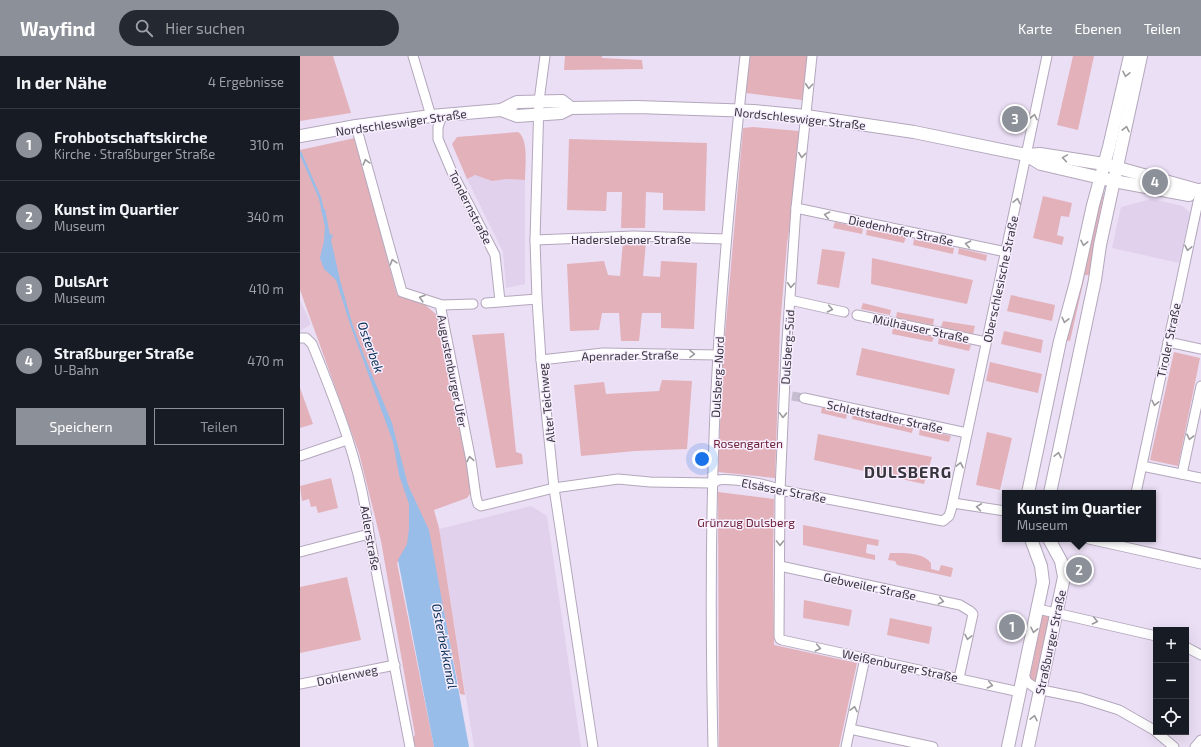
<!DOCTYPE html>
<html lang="de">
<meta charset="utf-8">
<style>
:root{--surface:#171b24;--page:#242831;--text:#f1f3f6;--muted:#9ea1a6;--line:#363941;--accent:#8c9099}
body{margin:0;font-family:"Exo 2",sans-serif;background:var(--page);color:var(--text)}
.controls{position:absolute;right:12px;bottom:12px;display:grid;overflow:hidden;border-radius:0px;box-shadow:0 4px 16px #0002}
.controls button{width:36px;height:36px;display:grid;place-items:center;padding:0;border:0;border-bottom:1px solid var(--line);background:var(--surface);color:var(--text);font:20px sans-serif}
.you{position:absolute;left:402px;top:403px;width:14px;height:14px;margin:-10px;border:3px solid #fff;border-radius:50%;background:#1a73e8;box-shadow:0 0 0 6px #1a73e833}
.badge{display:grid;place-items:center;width:26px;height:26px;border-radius:50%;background:var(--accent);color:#fff;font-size:13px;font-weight:700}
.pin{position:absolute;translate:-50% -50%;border:2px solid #fff;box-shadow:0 1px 4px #0006}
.popup{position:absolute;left:702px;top:434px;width:154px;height:52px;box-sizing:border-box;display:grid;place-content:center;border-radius:0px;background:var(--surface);filter:drop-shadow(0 1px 3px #0005);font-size:13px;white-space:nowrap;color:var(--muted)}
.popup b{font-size:15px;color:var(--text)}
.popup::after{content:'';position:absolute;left:50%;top:100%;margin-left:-8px;border:8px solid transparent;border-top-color:var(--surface)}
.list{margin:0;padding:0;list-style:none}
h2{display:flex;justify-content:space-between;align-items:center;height:52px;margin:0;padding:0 16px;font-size:17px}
h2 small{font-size:13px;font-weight:400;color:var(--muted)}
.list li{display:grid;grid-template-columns:26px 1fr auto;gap:12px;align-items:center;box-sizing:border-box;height:72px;padding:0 16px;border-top:1px solid var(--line)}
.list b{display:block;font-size:15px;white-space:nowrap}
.list p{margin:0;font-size:13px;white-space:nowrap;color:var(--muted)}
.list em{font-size:13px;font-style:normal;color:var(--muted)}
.actions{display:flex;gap:8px;padding:12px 16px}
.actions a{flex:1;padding:9px 0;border:1px solid var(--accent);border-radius:0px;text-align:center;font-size:14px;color:var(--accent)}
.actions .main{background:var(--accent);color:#fff}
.icon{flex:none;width:22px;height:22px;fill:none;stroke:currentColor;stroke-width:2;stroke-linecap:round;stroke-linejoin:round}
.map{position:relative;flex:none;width:901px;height:691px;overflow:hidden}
header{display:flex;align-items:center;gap:24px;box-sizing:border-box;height:56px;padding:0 20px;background:var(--accent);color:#fff}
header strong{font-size:19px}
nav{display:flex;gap:22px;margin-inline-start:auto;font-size:14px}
.search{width:280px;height:36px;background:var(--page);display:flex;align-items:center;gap:10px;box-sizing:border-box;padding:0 14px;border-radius:22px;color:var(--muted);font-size:15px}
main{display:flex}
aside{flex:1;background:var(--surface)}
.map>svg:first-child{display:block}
.built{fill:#e1d1ec}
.green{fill:#e3b1b9}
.water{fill:#98bde9}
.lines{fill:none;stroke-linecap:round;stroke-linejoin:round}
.stream{stroke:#98bde9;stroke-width:2.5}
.minor-tunnel{stroke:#c7bdd0;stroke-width:9;stroke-dasharray:9 4.5;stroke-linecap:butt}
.minor-casing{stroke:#b3a7bc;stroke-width:11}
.major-casing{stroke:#b3a7bc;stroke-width:14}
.minor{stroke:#fff;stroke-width:9}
.major{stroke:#fff;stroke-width:12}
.oneway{stroke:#9c9a9e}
.labels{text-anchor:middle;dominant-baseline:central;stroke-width:3;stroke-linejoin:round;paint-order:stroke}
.street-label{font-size:12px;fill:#38343c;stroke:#f7eeff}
.park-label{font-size:12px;fill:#6c2336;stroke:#f7eeff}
.water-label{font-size:13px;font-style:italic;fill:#052e55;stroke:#f7eeff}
.district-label{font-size:16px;font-weight:bold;letter-spacing:1px;fill:#38343c;stroke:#f7eeff}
</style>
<header>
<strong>Wayfind</strong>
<div class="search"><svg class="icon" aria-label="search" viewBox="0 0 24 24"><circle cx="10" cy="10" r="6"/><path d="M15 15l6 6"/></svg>Hier suchen</div>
<nav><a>Karte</a><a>Ebenen</a><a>Teilen</a></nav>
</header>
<main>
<aside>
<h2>In der Nähe<small>4 Ergebnisse</small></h2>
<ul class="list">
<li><span class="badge">1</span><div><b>Frohbotschaftskirche</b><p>Kirche · Straßburger Straße</p></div><em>310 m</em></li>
<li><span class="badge">2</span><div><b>Kunst im Quartier</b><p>Museum</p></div><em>340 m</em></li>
<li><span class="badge">3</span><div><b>DulsArt</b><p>Museum</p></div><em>410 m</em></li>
<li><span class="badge">4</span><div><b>Straßburger Straße</b><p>U-Bahn</p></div><em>470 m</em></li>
</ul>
<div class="actions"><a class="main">Speichern</a><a>Teilen</a></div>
</aside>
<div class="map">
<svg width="901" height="691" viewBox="0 0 901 691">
<rect width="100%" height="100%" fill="#ebdff5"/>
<g class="built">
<path d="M 175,119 L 192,125 L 207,123 L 225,124 L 225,228 L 206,232 L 203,196 L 167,123 Z"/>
<path d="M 851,143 L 883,150 L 890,157 L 879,207 L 812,192 L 821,151 Z"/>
<path d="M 0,244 L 11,268 L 0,275 Z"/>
<path d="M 231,450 L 247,460 L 281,691 L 174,691 L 139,473 Z"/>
</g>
<g class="green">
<path d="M 0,0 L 33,0 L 51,57 L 0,65 Z"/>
<path d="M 265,0 L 302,0 L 302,2 L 342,4 L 343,13 L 264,14 Z"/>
<path d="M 450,0 L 508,0 L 502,44 L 446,37 Z"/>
<path d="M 773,0 L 794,0 L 778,74 L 757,69 Z"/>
<path d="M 453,71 L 499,75 L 491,161 L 487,188 L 480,270 L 475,422 L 418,416 L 423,302 L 443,72 Z"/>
<path d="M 218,76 C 229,83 225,112 225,124 L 207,123 L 192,125 L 175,119 L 167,123 L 152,88 L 157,81 Z"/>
<path d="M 55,82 L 97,239 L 124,248 L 137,259 L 169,419 L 170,438 L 167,442 L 134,454 L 139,472 L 165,639 L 160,638 L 128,475 L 97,507 L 134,691 L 107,691 L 115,679 L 81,485 L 59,397 L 0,234 L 0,94 Z"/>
<path d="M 269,83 L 407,87 L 405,155 L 363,154 L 363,137 L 346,136 L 345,172 L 321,172 L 322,136 L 307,136 L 306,155 L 267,154 Z"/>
<path d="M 800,136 L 804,137 L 795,181 L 792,223 L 788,219 L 785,219 L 770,285 L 763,284 Z"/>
<path d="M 743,140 L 772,147 L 769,161 L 761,160 L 757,179 L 764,181 L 762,189 L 733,182 Z"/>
<path d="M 535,166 L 563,172 L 562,178 L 533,172 Z"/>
<path d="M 567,172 L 606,181 L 604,187 L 566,179 Z"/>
<path d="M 614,183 L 654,192 L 653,198 L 613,189 Z"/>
<path d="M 323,186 L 346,186 L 343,220 L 360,221 L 361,205 L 397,207 L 394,273 L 361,272 L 361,257 L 342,257 L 339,285 L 321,285 L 319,257 L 302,257 L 299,274 L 270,275 L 267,208 L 304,205 L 308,219 L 320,220 Z"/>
<path d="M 659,192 L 687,199 L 686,205 L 658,198 Z"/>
<path d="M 522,193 L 545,196 L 539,232 L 517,228 Z"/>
<path d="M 572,202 L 673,224 L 667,248 L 571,228 Z"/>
<path d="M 711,239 L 755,249 L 752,265 L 707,255 Z"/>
<path d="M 563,247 L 591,254 L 590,259 L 561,253 Z"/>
<path d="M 597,256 L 634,263 L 633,269 L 596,262 Z"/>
<path d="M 643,265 L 675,270 L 673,278 L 641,271 Z"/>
<path d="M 593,272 L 634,281 L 632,286 L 592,278 Z"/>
<path d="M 704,275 L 743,284 L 741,297 L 701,288 Z"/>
<path d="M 204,277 L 216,396 L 222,398 L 223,408 L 196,412 L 172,279 Z"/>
<path d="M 639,282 L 671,289 L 669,295 L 638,288 Z"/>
<path d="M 562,292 L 655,313 L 649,339 L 556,319 Z"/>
<path d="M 874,296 L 900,302 L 878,410 L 850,404 Z"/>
<path d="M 690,306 L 742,318 L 738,337 L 686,325 Z"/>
<path d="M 362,324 L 392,325 L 387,393 L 335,395 L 281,400 L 274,329 L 304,326 L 306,338 L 359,335 Z"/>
<path d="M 0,332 L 13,368 L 0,372 Z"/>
<path d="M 522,351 L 547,357 L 546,363 L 521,357 Z"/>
<path d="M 553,358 L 613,372 L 612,377 L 552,363 Z"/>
<path d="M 620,372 L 651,380 L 649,386 L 619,379 Z"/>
<path d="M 687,376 L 712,382 L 700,434 L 676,429 Z"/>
<path d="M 518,378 L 632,401 L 624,428 L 514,404 Z"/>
<path d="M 31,422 L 38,452 L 18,457 L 16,450 L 11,451 L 9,443 L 2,445 L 0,430 Z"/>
<path d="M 418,436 L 474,443 L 473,501 L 474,589 L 557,607 L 539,691 L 419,691 Z"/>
<path d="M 503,469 L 579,484 L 578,490 L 567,488 L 566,497 L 575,499 L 575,504 L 503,489 Z"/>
<path d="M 590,497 C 603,497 623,496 631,507 L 631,513 L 639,515 L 641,509 L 653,512 L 651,521 L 597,509 L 595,505 L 588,504 Z"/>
<path d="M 47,521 L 61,584 L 0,597 L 0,531 Z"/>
<path d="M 504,544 L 552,554 L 549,570 L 503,562 Z"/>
<path d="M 739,558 L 753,561 L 737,628 L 731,624 L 730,619 L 735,597 L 734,587 Z"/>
<path d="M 590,562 L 632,571 L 629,588 L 587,579 Z"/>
</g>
<path class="water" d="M 21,153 L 25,153 L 30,179 L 32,178 L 33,179 L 31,184 L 40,224 L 52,267 L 63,297 L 92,367 L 108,429 L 129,474 L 169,691 L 134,691 L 98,504 L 107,488 L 109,472 L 109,448 L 99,419 L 93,386 L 51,271 L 36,224 L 24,213 L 20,202 L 24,185 L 25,171 Z"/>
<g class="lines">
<path class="stream" d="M 0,96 L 20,142 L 23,155"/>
<path class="minor-tunnel" d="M 492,340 L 504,342"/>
<defs>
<g id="minor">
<path d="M 113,0 L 131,60"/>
<path d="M 245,0 L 239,45 L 235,184 L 237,243 L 241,304 L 254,432 L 293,691"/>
<path d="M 512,0 L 496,152 L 486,300 L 480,434 L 479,580 L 480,583 L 482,584 L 720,636"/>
<path d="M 142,59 L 138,71 L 138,83 L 152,116 L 195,199 L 200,245"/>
<path d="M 56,70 L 102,236 L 142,249 L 173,248"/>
<path d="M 496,152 L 706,196"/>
<path d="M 235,184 L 334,180 L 426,183"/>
<path d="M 490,244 L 544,256"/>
<path d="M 186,247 L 237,243"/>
<path d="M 142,249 L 141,253 L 171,405 L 176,441 L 178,448 L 181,450 L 254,432 L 318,423 L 350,426 L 412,427 C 413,427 417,425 418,424 C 429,422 470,428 480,434 L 643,465 L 649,460 L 651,454 L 747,0"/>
<path d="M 557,259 L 686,286"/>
<path d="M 0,282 L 6,282 L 12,288 C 37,349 62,412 69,478 L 110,691"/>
<path d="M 868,286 L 901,293"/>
<path d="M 241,304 L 303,297 L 418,299"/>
<path d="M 504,342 L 667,377"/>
<path d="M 0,400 L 47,384"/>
<path d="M 842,410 L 901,422"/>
<path d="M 882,418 L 901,330"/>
<path d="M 836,437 L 901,132"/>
<path d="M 653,447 L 705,455"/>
<path d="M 789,483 L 901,508"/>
<path d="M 0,496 L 69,478"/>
<path d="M 480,510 L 660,549 L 670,555 L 673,558 L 659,622"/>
<path d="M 738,553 L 856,580"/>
<path d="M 886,591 L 901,599"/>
<path d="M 724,619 L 727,626 L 737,633 L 781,642 L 819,654 L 854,674 L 874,691"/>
<path d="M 0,628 L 95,609"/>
<path d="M 550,673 L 633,691"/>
<path d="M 413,691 C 410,560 410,429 418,298 C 424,198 434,99 445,0"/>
<path d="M 546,691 L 565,602"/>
<path d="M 895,691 L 901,684"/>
</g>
<g id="major">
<path d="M 201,54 L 217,60 L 261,57 L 271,52 L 337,51 L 454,55 L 506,60 L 614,76 L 726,99 L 740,98 L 804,108 L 901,135"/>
<path d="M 0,80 L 56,70 L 131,60 L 201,54 L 217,46 L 262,45 L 271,52"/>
<path d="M 726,99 L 741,108 L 814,125 L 889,139"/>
<path d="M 728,437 L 760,285 L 776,226 L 793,149 L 809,91 L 830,0"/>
<path d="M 750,437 L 795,224 L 800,189 L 841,0"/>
<path d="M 708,691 L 743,526 L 741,510 L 731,483"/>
<path d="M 728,691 L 764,521 L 761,505 L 749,483"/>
</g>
</defs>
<use href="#minor" class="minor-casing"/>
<use href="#major" class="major-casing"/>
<use href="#minor" class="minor"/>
<use href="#major" class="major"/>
</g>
<defs><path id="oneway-chevron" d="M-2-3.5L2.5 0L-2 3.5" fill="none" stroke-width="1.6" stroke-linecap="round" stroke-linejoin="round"/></defs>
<g class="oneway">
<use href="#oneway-chevron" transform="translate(826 18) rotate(102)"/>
<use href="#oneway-chevron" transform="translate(509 30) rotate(95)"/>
<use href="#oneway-chevron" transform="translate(734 61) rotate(-78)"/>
<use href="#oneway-chevron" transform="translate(826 73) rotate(-78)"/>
<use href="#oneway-chevron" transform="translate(502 99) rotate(96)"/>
<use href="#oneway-chevron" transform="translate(765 102) rotate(-171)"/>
<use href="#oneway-chevron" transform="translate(66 106) rotate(-105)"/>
<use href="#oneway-chevron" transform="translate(717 145) rotate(-78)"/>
<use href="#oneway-chevron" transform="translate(527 159) rotate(-168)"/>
<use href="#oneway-chevron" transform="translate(784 187) rotate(102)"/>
<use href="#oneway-chevron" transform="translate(668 188) rotate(-168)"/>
<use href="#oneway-chevron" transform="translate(888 192) rotate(102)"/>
<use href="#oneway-chevron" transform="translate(93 206) rotate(-106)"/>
<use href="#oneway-chevron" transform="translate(491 229) rotate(94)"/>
<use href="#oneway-chevron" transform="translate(122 242) rotate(-163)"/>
<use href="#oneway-chevron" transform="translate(530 253) rotate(12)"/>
<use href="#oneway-chevron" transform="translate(765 264) rotate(104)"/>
<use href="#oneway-chevron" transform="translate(392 298) rotate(1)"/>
<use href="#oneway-chevron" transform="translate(855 347) rotate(102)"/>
<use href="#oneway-chevron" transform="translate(483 359) rotate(92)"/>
<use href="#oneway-chevron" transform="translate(890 381) rotate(102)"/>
<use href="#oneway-chevron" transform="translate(758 399) rotate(-78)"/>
<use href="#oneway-chevron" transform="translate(170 403) rotate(-100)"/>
<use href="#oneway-chevron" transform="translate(660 409) rotate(-78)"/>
<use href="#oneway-chevron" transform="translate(679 451) rotate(-172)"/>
<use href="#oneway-chevron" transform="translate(480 487) rotate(91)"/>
<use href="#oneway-chevron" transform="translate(641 545) rotate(13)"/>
<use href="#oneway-chevron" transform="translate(795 565) rotate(13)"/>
<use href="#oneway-chevron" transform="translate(734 574) rotate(102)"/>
<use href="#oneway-chevron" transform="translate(668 581) rotate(102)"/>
<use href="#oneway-chevron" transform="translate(518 592) rotate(12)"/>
<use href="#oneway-chevron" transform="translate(690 629) rotate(13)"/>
<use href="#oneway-chevron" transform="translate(554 653) rotate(-78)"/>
<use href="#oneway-chevron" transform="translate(734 662) rotate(-78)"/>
</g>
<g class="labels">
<g class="street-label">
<text transform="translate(500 62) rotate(6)">Nordschleswiger Straße</text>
<text transform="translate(101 66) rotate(-8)">Nordschleswiger Straße</text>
<text transform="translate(171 151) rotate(63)">Tondernstraße</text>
<text transform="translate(601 174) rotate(12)">Diedenhofer Straße</text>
<text x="331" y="183">Haderslebener Straße</text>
<text transform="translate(700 223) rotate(-78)">Oberschlesische Straße</text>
<text transform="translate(621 272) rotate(12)">Mülhäuser Straße</text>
<text transform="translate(868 284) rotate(-78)">Tiroler Straße</text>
<text transform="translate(487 291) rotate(-86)">Dulsberg-Süd</text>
<text transform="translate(330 299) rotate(-1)">Apenrader Straße</text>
<text transform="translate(153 315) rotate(79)">Augustenburger Ufer</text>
<text transform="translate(417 321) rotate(-87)">Dulsberg-Nord</text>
<text transform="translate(246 347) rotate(-96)">Alter Teichweg</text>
<text transform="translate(585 360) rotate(12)">Schlettstadter Straße</text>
<text transform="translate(484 434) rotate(11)">Elsässer Straße</text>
<text transform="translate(71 482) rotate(80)">Adlerstraße</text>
<text transform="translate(570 530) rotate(12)">Gebweiler Straße</text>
<text transform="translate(750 586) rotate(-78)">Straßburger Straße</text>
<text transform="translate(600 609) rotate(12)">Weißenburger Straße</text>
<text transform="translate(47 619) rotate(-12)">Dohlenweg</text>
</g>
<g class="park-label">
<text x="448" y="387">Rosengarten</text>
<text x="446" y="466">Grünzug Dulsberg</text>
</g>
<g class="water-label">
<text transform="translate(71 291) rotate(70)">Osterbek</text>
<text transform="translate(145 590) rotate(79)">Osterbekkanal</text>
</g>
<g class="district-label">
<text x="608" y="415">DULSBERG</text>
</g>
</g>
</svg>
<div class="controls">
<button>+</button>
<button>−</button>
<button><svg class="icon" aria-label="locate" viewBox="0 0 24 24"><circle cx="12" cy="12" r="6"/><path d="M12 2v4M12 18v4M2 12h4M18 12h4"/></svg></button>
</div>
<div class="you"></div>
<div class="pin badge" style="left:712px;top:571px">1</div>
<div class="pin badge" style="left:779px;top:514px">2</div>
<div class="popup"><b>Kunst im Quartier</b>Museum</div>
<div class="pin badge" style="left:715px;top:63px">3</div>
<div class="pin badge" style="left:855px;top:126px">4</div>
</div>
</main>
